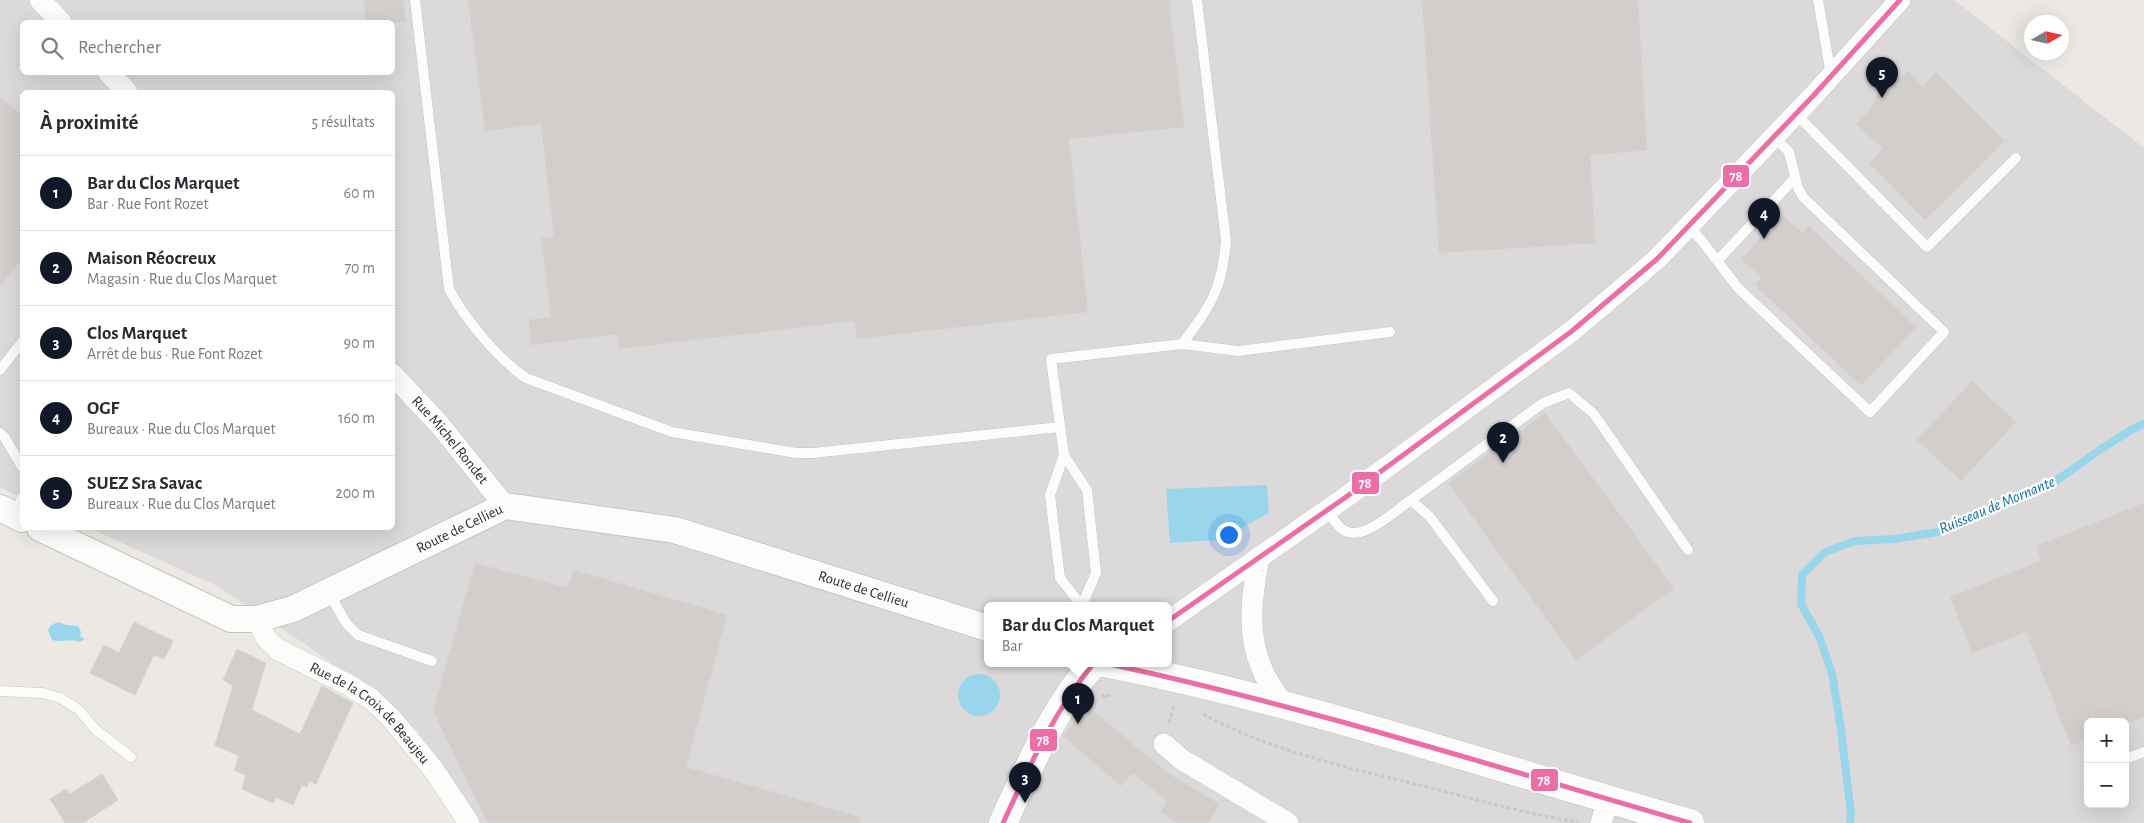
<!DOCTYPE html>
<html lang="fr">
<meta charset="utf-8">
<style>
:root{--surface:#fff;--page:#f2f2f3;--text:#2b2b33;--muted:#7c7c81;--line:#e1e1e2;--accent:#111827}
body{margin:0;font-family:"Alegreya Sans",sans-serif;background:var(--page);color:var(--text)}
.controls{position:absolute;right:15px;bottom:15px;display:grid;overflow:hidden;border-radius:8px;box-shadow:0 5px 20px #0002}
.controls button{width:45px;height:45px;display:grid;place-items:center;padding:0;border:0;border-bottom:1px solid var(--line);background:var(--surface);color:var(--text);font:25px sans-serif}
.compass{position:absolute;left:2024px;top:15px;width:45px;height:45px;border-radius:50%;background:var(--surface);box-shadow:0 5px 20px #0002;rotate:81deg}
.you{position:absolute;left:1228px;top:534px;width:18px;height:18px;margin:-12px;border:4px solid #fff;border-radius:50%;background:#1a73e8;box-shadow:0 0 0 8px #1a73e833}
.badge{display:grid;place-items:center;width:32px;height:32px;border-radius:50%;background:var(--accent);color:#fff;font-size:16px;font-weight:700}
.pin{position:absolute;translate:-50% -41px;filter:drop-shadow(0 1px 2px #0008)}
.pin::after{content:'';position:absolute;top:26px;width:18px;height:15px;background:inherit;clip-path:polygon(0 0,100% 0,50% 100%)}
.popup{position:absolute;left:984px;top:602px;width:188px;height:65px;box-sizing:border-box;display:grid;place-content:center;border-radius:8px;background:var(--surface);filter:drop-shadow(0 1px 4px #0005);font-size:16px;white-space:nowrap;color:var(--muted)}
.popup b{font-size:19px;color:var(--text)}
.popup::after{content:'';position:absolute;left:50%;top:100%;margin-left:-10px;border:10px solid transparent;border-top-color:var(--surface)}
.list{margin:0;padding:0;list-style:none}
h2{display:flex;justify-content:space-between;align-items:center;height:65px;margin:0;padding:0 20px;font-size:21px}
h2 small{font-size:16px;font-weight:400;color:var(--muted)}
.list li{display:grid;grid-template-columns:32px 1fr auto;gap:15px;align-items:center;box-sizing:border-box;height:75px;padding:0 20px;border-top:1px solid var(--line)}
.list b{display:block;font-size:19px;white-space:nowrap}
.list p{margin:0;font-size:16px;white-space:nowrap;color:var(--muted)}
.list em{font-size:16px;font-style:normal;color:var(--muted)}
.icon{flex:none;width:28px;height:28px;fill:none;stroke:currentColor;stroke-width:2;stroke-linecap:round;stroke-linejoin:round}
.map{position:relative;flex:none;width:2144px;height:823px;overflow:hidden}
.search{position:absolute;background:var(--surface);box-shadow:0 5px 20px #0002;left:20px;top:20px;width:375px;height:55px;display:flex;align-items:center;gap:12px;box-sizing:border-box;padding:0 18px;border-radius:8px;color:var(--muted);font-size:19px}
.panel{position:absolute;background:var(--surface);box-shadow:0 5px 20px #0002;left:20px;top:90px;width:375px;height:440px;border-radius:8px}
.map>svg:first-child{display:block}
.industrial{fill:#dcd9db;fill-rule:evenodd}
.water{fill:#99d6ec}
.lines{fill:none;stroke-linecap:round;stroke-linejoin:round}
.stream{stroke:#99d6ec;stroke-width:8}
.building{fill:#d1cecb;stroke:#d7d4d0}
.service-casing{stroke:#c5c4c5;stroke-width:11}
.minor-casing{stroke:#c5c4c5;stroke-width:22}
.tertiary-casing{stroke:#c5c4c5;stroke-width:28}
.secondary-casing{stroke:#c5c4c5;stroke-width:29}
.path{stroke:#c9c9c8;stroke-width:3;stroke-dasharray:4 2.5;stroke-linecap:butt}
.service{stroke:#fcfcfb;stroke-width:10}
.minor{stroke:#fcfcfb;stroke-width:21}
.tertiary{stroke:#fcfcfb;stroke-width:26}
.secondary{stroke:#fcfcfb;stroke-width:28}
.bus-1-casing{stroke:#fff;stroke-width:9}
.bus-1{stroke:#ed6ea7;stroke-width:5}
.labels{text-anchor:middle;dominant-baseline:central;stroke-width:4.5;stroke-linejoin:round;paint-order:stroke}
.street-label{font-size:15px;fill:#2e2e2e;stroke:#fff}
.water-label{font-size:16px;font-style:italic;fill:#0d6fa3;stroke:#fff}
.line-badge{stroke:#fff;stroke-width:2}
.badge-label{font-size:14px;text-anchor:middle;font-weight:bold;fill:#fff}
</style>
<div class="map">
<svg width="2144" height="823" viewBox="0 0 2144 823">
<rect width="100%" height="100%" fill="#ece8e4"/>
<path class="industrial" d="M 0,0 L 1954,0 L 2144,148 L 2144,823 L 475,823 L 418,731 L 314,650 L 215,585 L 89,528 L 392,528 L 392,92 L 22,92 L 22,498 L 0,487 ZM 22,22 L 392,22 L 392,72 L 22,72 ZM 988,605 L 1168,605 L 1168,663 L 988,663 ZM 2088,722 L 2125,722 L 2125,804 L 2088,804 Z"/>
<g class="water">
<path d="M 1267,485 L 1269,513 L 1219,540 L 1170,543 L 1166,489 Z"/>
<path d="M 58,622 L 66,625 L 78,626 L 81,632 L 80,636 L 85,639 L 79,642 C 71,638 62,643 52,640 L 48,630 L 51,625 Z"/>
<circle cx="979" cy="695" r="21"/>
</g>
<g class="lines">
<path class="stream" d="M 1850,823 L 1851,814 L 1841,729 L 1832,673 L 1819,636 L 1801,604 L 1802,575 L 1825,552 L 1855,541 L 1894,539 L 1938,532 L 2053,483 L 2101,449 L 2131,430 L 2144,424"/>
</g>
<g class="building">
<path d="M 364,0 L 403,0 L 406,22 L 366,22 Z"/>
<path d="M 468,0 L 1169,0 L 1184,127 L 1069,139 L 1088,312 L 857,339 L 854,321 L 619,349 L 617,334 L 531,345 L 529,320 L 551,317 L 541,238 L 554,237 L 541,124 L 485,131 Z"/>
<path d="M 1422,0 L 1638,0 L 1647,150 L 1590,155 L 1595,243 L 1439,253 Z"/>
<path d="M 1908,71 L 1922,86 L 1936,72 L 2005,141 L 1925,220 L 1869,163 L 1883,149 L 1856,124 L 1871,109 L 1876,96 Z"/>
<path d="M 0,98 L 22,115 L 22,258 L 0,287 Z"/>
<path d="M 1782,215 L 1803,233 L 1809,226 L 1916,327 L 1861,386 L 1755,285 L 1762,277 L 1741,259 Z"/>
<path d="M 1972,381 L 2016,422 L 1961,481 L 1917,440 Z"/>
<path d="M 1545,413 L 1674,588 L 1576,660 L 1448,483 Z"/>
<path d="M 2144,503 L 2144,717 L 2125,724 L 2125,722 L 2088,722 L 2088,739 L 2071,746 L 2026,632 L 1972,653 L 1950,597 L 2041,561 L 2036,546 Z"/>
<path d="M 475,563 L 567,588 L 574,570 L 727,615 L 686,767 L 860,817 L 859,823 L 488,823 L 433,711 Z"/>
<path d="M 134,622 L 173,641 L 164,659 L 154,655 L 135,695 L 90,673 L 104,645 L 119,653 Z"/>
<path d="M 237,649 L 266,663 L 252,710 L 300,734 L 322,686 L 353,703 L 316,784 L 309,781 L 307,787 L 302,785 L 293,805 L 276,797 L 273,803 L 242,789 L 246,775 L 234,770 L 239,756 L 215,745 L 233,686 L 223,680 Z"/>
<path d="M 1087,706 L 1169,774 L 1219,804 L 1209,823 L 1178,823 L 1161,812 L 1167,801 L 1133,773 L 1121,786 L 1063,736 Z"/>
<path d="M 102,774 L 118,800 L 83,823 L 65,823 L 50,799 L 66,789 L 70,794 Z"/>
</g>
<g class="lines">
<defs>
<g id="service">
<path d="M 415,0 L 449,289 C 465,319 498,359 526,378 L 672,432 L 796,453 L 813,453 L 1060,427"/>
<path d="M 1818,0 L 1831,75"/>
<path d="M 1796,114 L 1927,247 L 2016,158"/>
<path d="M 1688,226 L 1702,241 L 1738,288 L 1870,412 L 1944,332 L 1803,197 L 1798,188 L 1789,152 L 1774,137"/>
<path d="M 1718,260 L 1795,178"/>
<path d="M 1182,344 C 1211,305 1222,290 1226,241 L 1197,0"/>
<path d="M 0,370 L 22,342"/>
<path d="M 0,433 L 5,438 L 22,467"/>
<path d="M 1064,455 L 1050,495 L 1060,578 L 1081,605"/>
<path d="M 1411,500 L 1543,403 L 1569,393 L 1594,414 L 1688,550"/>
<path d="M 1327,510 C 1332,517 1337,527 1345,531 C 1364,541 1396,510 1411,500 L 1430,517 L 1493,601"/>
<path d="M 14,515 L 22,498"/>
<path d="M 329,593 L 346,623 L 358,635 L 432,661"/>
<path d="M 1082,605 L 1096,573 L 1087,490 L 1064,455 L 1051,359 L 1182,344 L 1238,351 L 1390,332"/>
<path d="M 0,691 L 43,693 L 60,698 L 78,709 L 96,730 L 131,757"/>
<path d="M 2125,759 L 2144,752"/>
</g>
<g id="minor">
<path d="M 40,0 L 61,22"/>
<path d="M 108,72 L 127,92"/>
<path id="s1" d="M 392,374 L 439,424 L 505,506"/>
<path d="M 1259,557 C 1252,594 1246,633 1262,669 C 1267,682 1277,694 1284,706"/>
<path id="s2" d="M 257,619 L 266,638 L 277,649 L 347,684 L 371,699 L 391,718 L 433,769 L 469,823"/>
<path d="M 1168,621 L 1346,497 L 1572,331 L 1657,259 L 1813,96 L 1900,0"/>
<path d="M 1164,744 L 1181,759 L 1288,823"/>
<path d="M 1601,823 L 1608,800"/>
</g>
<g id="tertiary">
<path d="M 0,508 L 22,519"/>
<path id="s3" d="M 40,528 L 231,619 L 257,619 L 293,609 L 505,506 L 675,530 L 988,628"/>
</g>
<g id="secondary">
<path d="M 1104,663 C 1303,702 1495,768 1690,823"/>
<path d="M 1003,823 C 1029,767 1053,709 1094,663"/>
</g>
</defs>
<use href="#service" class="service-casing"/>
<use href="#minor" class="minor-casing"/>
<use href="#tertiary" class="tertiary-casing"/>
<use href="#secondary" class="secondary-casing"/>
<g class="path">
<path d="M 1102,695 L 1106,698 L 1112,692"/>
<path d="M 1203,714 C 1271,751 1349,768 1423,786 C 1475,799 1526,814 1578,822"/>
<path d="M 1169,723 L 1174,705"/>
</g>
<use href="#service" class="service"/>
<use href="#minor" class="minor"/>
<use href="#tertiary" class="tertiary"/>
<use href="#secondary" class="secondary"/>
<defs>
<g id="bus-1">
<path d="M 1168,621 L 1346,497 L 1572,331 L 1657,259 L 1813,96 L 1900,0"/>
<path d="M 1104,663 C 1302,705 1495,767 1690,823"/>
<path d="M 1003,823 C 1029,767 1054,711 1094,663"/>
</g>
</defs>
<use href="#bus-1" class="bus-1-casing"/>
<use href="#bus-1" class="bus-1"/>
</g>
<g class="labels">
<g class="street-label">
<text stroke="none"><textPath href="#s1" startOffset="88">Rue Michel Rondet</textPath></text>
<text stroke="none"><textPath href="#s3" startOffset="460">Route de Cellieu</textPath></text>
<text stroke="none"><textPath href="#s3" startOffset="880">Route de Cellieu</textPath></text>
<text stroke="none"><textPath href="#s2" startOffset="151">Rue de la Croix de Beaujeu</textPath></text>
</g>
<g class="water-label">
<text transform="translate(1997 505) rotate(-23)">Ruisseau de Mornante</text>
</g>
</g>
<g class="line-badge">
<rect x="1722" y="164" width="28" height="24" rx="5" fill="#ed6ea7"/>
<rect x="1351" y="471" width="29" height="24" rx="5" fill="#ed6ea7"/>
<rect x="1029" y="728" width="29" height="24" rx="5" fill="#ed6ea7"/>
<rect x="1530" y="768" width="29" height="24" rx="5" fill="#ed6ea7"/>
</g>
<g class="badge-label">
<text x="1736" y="181">78</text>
<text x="1365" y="488">78</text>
<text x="1043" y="745">78</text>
<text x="1544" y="785">78</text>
</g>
</svg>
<div class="controls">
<button>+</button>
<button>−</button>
</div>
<svg class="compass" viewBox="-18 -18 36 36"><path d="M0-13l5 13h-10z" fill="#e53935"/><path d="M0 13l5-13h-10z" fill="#7c7c81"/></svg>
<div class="you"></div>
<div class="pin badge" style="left:1078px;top:724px">1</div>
<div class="popup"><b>Bar du Clos Marquet</b>Bar</div>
<div class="pin badge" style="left:1503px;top:463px">2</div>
<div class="pin badge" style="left:1025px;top:803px">3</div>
<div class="pin badge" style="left:1764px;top:239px">4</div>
<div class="pin badge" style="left:1882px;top:98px">5</div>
<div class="search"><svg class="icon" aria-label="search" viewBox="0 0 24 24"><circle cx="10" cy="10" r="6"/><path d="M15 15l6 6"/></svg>Rechercher</div>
<section class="panel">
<h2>À proximité<small>5 résultats</small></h2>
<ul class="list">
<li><span class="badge">1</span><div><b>Bar du Clos Marquet</b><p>Bar · Rue Font Rozet</p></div><em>60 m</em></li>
<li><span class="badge">2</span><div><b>Maison Réocreux</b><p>Magasin · Rue du Clos Marquet</p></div><em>70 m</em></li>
<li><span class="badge">3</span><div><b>Clos Marquet</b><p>Arrêt de bus · Rue Font Rozet</p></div><em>90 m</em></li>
<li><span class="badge">4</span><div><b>OGF</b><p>Bureaux · Rue du Clos Marquet</p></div><em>160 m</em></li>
<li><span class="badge">5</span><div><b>SUEZ Sra Savac</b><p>Bureaux · Rue du Clos Marquet</p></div><em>200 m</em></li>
</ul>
</section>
</div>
